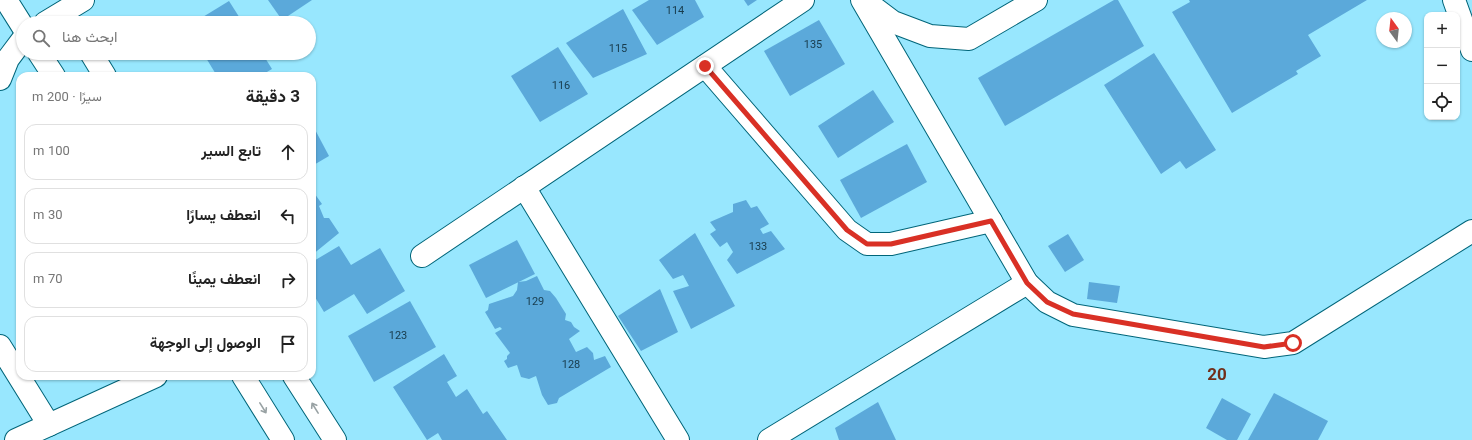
<!DOCTYPE html>
<html lang="ar">
<meta charset="utf-8">
<style>
:root{--surface:#fff;--page:#f2f2f2;--text:#222;--muted:#767676;--line:#e0e0e0}
body{margin:0;font-family:Georgia,Vazirmatn,serif;background:var(--page);color:var(--text);direction:rtl}
.controls{position:absolute;right:12px;top:12px;display:grid;overflow:hidden;border-radius:8px;box-shadow:0 1px 3px #0004}
.controls button{width:36px;height:36px;display:grid;place-items:center;padding:0;border:0;border-bottom:1px solid var(--line);background:var(--surface);color:var(--text);font:20px sans-serif}
.compass{position:absolute;left:1376px;top:12px;width:36px;height:36px;border-radius:50%;background:var(--surface);box-shadow:0 1px 3px #0004;rotate:345deg}
.stop{position:absolute;width:12px;height:12px;margin:-9px;border:3px solid #d93025;border-radius:50%;background:#fff}
.stop.end{background:#d93025;border-color:#fff;box-shadow:0 1px 4px #0008}
.list{margin:0;padding:0;list-style:none}
h2{display:flex;justify-content:space-between;align-items:center;height:52px;margin:0;padding:0 16px;font-size:17px}
h2 small{font-size:13px;font-weight:400;color:var(--muted)}
.list li{display:grid;grid-template-columns:26px 1fr auto;gap:12px;align-items:center;box-sizing:border-box;height:56px;margin:0 8px 8px;padding:0 8px;border:1px solid var(--line);border-radius:12px}
.list b{display:block;font-size:15px;white-space:nowrap}
.list em{font-size:13px;font-style:normal;color:var(--muted)}
.icon{flex:none;width:22px;height:22px;fill:none;stroke:currentColor;stroke-width:2;stroke-linecap:round;stroke-linejoin:round}
.map{position:relative;flex:none;width:1472px;height:440px;overflow:hidden;direction:ltr}
.search{position:absolute;background:var(--surface);box-shadow:0 1px 3px #0004;left:16px;top:16px;width:300px;height:44px;display:flex;align-items:center;gap:10px;box-sizing:border-box;padding:0 14px;border-radius:22px;color:var(--muted);font-size:15px}
.panel{position:absolute;background:var(--surface);box-shadow:0 1px 3px #0004;left:16px;top:72px;width:300px;height:308px;border-radius:12px;direction:rtl}
.map>svg:first-child{display:block}
.building{fill:#5ba9da}
.lines{fill:none;stroke-linecap:round;stroke-linejoin:round}
.minor-casing{stroke:#006579;stroke-width:24}
.minor{stroke:#fff;stroke-width:22}
.oneway{stroke:#99a2a4}
.route{stroke:#d93025;stroke-width:5}
.labels{text-anchor:middle;dominant-baseline:central;stroke-width:3.5;stroke-linejoin:round;paint-order:stroke}
.number-label{font-size:11px;fill:#183b4c}
.district-label{font-size:17px;font-weight:bold;fill:#712f1a;stroke:#98e7fe}
</style>
<div class="map">
<svg width="1472" height="440" viewBox="0 0 1472 440">
<rect width="100%" height="100%" fill="#98e7fe"/>
<g class="building">
<path d="M 268,0 L 312,0 L 282,20 Z"/>
<path d="M 649,0 L 695,0 L 704,17 L 657,45 L 632,10 Z"/>
<path d="M 744,0 L 757,0 L 748,6 Z"/>
<path d="M 1114,0 L 1118,0 L 1144,46 L 1005,126 L 978,78 Z"/>
<path d="M 1189,0 L 1367,0 L 1308,35 L 1321,56 L 1296,71 L 1298,74 L 1232,113 L 1172,12 L 1190,2 Z"/>
<path d="M 229,1 L 243,23 L 193,23 Z"/>
<path d="M 623,9 L 647,54 L 593,78 L 566,43 Z"/>
<path d="M 819,20 L 845,64 L 790,96 L 764,51 Z"/>
<path d="M 558,47 L 588,94 L 540,122 L 511,76 Z"/>
<path d="M 203,53 L 262,53 L 272,69 L 260,76 L 217,76 Z"/>
<path d="M 1154,53 L 1216,150 L 1186,169 L 1180,161 L 1161,174 L 1104,85 Z"/>
<path d="M 873,90 L 894,122 L 838,158 L 818,126 Z"/>
<path d="M 312,124 L 329,156 L 312,166 Z"/>
<path d="M 907,144 L 927,182 L 861,218 L 840,180 Z"/>
<path d="M 312,190 L 322,204 L 319,206 L 324,218 L 329,218 L 339,233 L 312,255 Z"/>
<path d="M 746,200 L 751,208 L 757,206 L 769,224 L 760,229 L 763,234 L 771,231 L 785,249 L 737,274 L 727,260 L 733,252 L 727,242 L 720,247 L 710,234 L 716,230 L 710,222 L 733,212 L 733,204 Z"/>
<path d="M 695,233 L 735,306 L 691,329 L 673,291 L 689,286 L 683,275 L 673,279 L 659,260 Z"/>
<path d="M 1068,234 L 1084,260 L 1065,272 L 1048,246 Z"/>
<path d="M 517,240 L 535,274 L 486,298 L 469,265 Z"/>
<path d="M 339,246 L 351,265 L 380,248 L 405,291 L 367,314 L 354,294 L 324,312 L 312,292 L 312,262 Z"/>
<path d="M 537,276 L 544,290 L 550,291 L 556,298 L 566,314 L 565,320 L 571,322 L 574,327 L 580,331 L 569,339 L 576,352 L 587,347 L 593,353 L 594,360 L 605,356 L 611,367 L 559,398 L 557,403 L 548,405 L 542,395 L 536,376 L 529,379 L 521,377 L 517,365 L 508,368 L 504,361 L 507,359 L 507,356 L 510,353 L 495,333 L 502,329 L 500,327 L 495,329 L 485,312 L 488,310 L 489,304 L 513,296 L 517,290 L 518,282 L 526,281 Z"/>
<path d="M 1089,282 L 1120,286 L 1117,303 L 1087,299 Z"/>
<path d="M 660,289 L 678,332 L 641,351 L 618,316 Z"/>
<path d="M 410,301 L 436,347 L 374,382 L 348,336 Z"/>
<path d="M 444,354 L 457,376 L 447,382 L 456,397 L 467,389 L 483,414 L 487,411 L 507,440 L 442,440 L 438,433 L 427,440 L 393,387 Z"/>
<path d="M 1274,393 L 1328,421 L 1318,440 L 1248,440 Z"/>
<path d="M 1222,398 L 1251,414 L 1237,440 L 1227,440 L 1206,428 Z"/>
<path d="M 878,402 L 896,440 L 839,440 L 835,428 Z"/>
</g>
<g class="lines">
<defs>
<g id="minor">
<path d="M 6,0 L 23,27"/>
<path d="M 862,0 L 1027,283 L 1047,302 L 1073,315 L 1264,347 L 1293,343 L 1472,231"/>
<path d="M 1454,0 L 1472,50"/>
<path d="M 869,4 L 893,22 L 930,36 L 969,39 L 1036,0"/>
<path d="M 45,23 L 83,0"/>
<path d="M 39,53 L 54,76"/>
<path d="M 91,53 L 105,76"/>
<path d="M 705,66 L 847,230 L 867,244 L 891,244 L 991,221"/>
<path d="M 0,79 L 8,59 L 23,39"/>
<path d="M 524,187 L 678,440"/>
<path d="M 422,256 L 803,0"/>
<path d="M 0,346 L 49,425"/>
<path d="M 243,376 L 283,440"/>
<path d="M 294,376 L 335,440"/>
<path d="M 16,440 L 156,376"/>
<path d="M 769,440 L 1027,283"/>
</g>
</defs>
<use href="#minor" class="minor-casing"/>
<use href="#minor" class="minor"/>
</g>
<defs><path id="oneway-shaft" d="M-6 0H5M1.5-3L5.5 0L1.5 3" fill="none" stroke-width="1.6" stroke-linecap="round" stroke-linejoin="round"/></defs>
<g class="oneway">
<use href="#oneway-shaft" transform="translate(263 408) rotate(58)"/>
<use href="#oneway-shaft" transform="translate(315 408) rotate(-122)"/>
</g>
<g class="lines">
<path class="route" d="M 705,66 L 847,230 L 867,244 L 891,244 L 991,221 L 1027,283 L 1047,302 L 1073,314 L 1264,347 L 1293,343"/>
</g>
<g class="labels">
<g class="number-label">
<text x="675" y="11">114</text>
<text x="813" y="45">135</text>
<text x="618" y="49">115</text>
<text x="561" y="86">116</text>
<text x="758" y="247">133</text>
<text x="535" y="302">129</text>
<text x="398" y="336">123</text>
<text x="571" y="365">128</text>
</g>
<g class="district-label">
<text x="1217" y="376">20</text>
</g>
</g>
</svg>
<div class="controls">
<button>+</button>
<button>−</button>
<button><svg class="icon" aria-label="locate" viewBox="0 0 24 24"><circle cx="12" cy="12" r="6"/><path d="M12 2v4M12 18v4M2 12h4M18 12h4"/></svg></button>
</div>
<svg class="compass" viewBox="-18 -18 36 36"><path d="M0-13l5 13h-10z" fill="#e53935"/><path d="M0 13l5-13h-10z" fill="#767676"/></svg>
<div class="stop" style="left:1293px;top:343px"></div>
<div class="stop end" style="left:705px;top:66px"></div>
<div class="search"><svg class="icon" aria-label="search" viewBox="0 0 24 24"><circle cx="10" cy="10" r="6"/><path d="M15 15l6 6"/></svg>ابحث هنا</div>
<section class="panel">
<h2>3 دقيقة<small>سيرًا · 200 m</small></h2>
<ul class="list">
<li><svg class="icon" aria-label="ahead" viewBox="0 0 24 24"><path d="M12 20V5M6 11l6-6 6 6"/></svg><div><b>تابع السير</b></div><em>100 m</em></li>
<li><svg class="icon" aria-label="left" viewBox="0 0 24 24"><path d="M17 20v-9H6M10 6l-5 5 5 5"/></svg><div><b>انعطف يسارًا</b></div><em>30 m</em></li>
<li><svg class="icon" aria-label="right" viewBox="0 0 24 24"><path d="M7 20v-9h11M14 6l5 5-5 5"/></svg><div><b>انعطف يمينًا</b></div><em>70 m</em></li>
<li><svg class="icon" aria-label="arrive" viewBox="0 0 24 24"><path d="M6 21V4h12l-3 4 3 4H6"/></svg><div><b>الوصول إلى الوجهة</b></div></li>
</ul>
</section>
</div>
